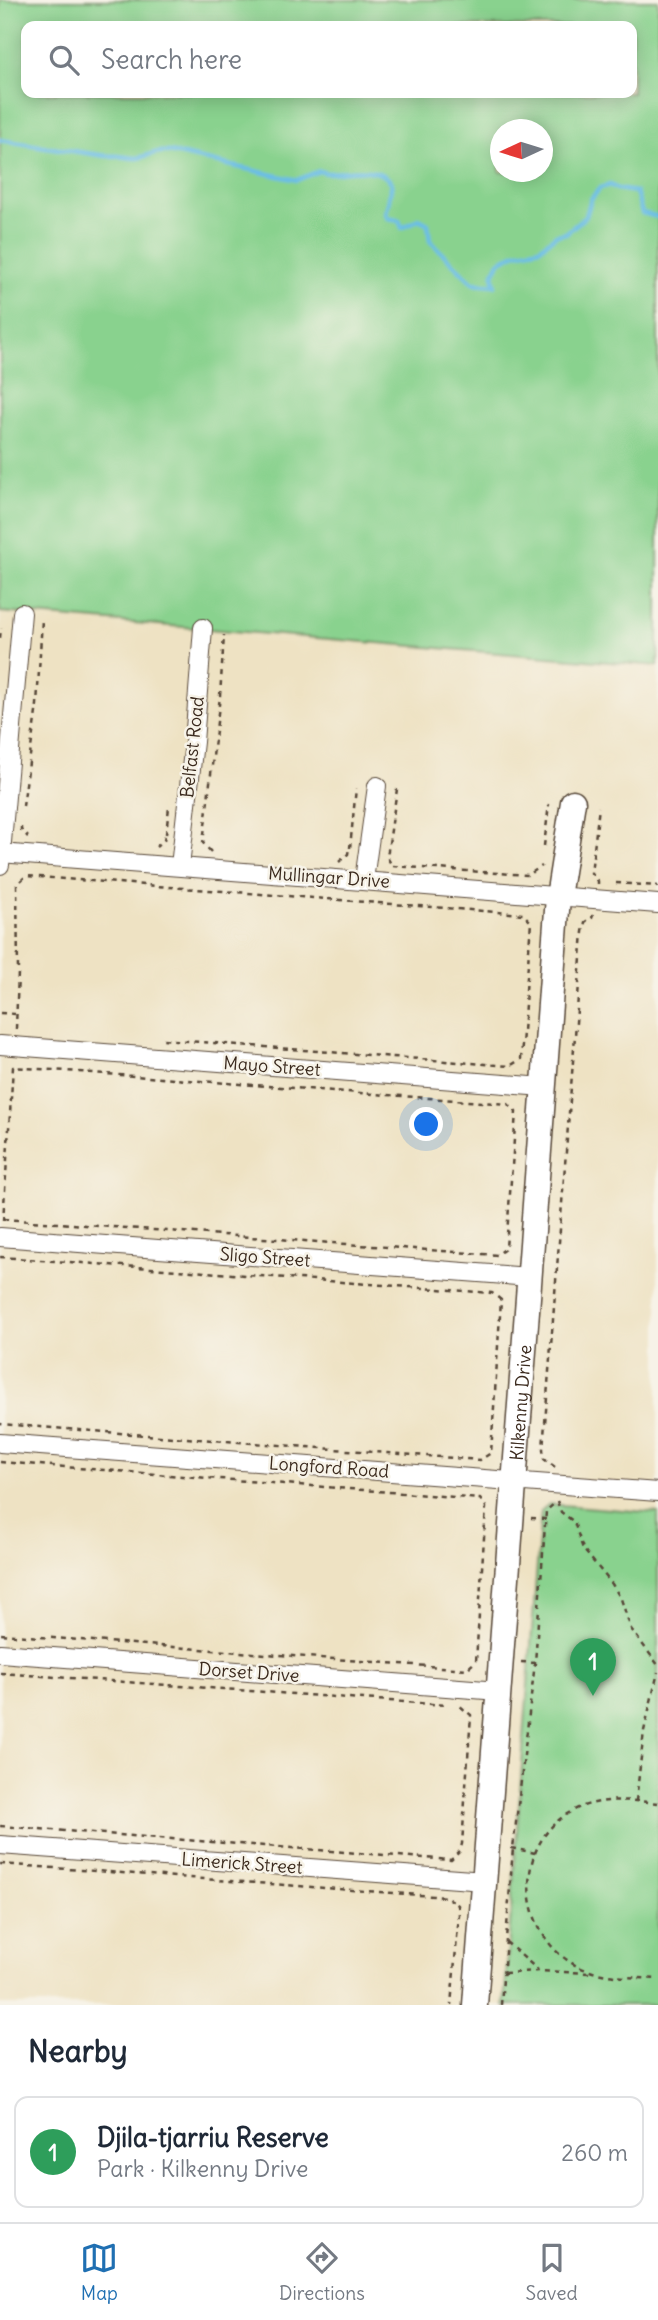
<!DOCTYPE html>
<meta charset="utf-8">
<style>
:root{--surface:#fff;--page:#f2f2f3;--text:#1f2937;--muted:#747a83;--line:#e0e1e3;--accent:#1f6fb2}
body{margin:0;font-family:Delius,sans-serif;background:var(--page);color:var(--text)}
.compass{position:absolute;left:490px;top:119px;width:63px;height:63px;border-radius:50%;background:var(--surface);box-shadow:0 4px 18px #0003;rotate:266deg}
.you{position:absolute;left:427px;top:1125px;width:24px;height:24px;margin:-18px;border:5px solid #fff;border-radius:50%;background:#1a73e8;box-shadow:0 0 0 10px #1a73e833}
.badge{display:grid;place-items:center;width:46px;height:46px;border-radius:50%;background:var(--accent);color:#fff;font-size:23px;font-weight:700}
.pin{position:absolute;translate:-50% -58px;filter:drop-shadow(0 2px 4px #0008)}
.pin::after{content:'';position:absolute;top:37px;width:24px;height:21px;background:inherit;clip-path:polygon(0 0,100% 0,50% 100%)}
.list{margin:0;padding:0;list-style:none}
h2{display:flex;justify-content:space-between;align-items:center;height:91px;margin:0;padding:0 28px;font-size:30px}
h2 small{font-size:23px;font-weight:400;color:var(--muted)}
.list li{display:grid;grid-template-columns:46px 1fr auto;gap:21px;align-items:center;box-sizing:border-box;height:112px;margin:0 14px 14px;padding:0 14px;border:2px solid var(--line);border-radius:14px}
.list b{display:block;font-size:26px;white-space:nowrap}
.list p{margin:0;font-size:23px;white-space:nowrap;color:var(--muted)}
.list em{font-size:23px;font-style:normal;color:var(--muted)}
.icon{flex:none;width:38px;height:38px;fill:none;stroke:currentColor;stroke-width:2;stroke-linecap:round;stroke-linejoin:round}
.map{position:relative;flex:none;width:658px;height:2005px;overflow:hidden}
.search{position:absolute;background:var(--surface);box-shadow:0 4px 18px #0003;left:21px;right:21px;top:21px;height:77px;display:flex;align-items:center;gap:18px;box-sizing:border-box;padding:0 24px;border-radius:14px;color:var(--muted);font-size:26px}
.sheet{height:217px;background:var(--surface)}
nav{display:flex;justify-content:space-around;align-items:center;box-sizing:border-box;height:98px;border-top:2px solid var(--line);background:var(--surface);font-size:19px;color:var(--muted)}
nav a{display:grid;justify-items:center;gap:4px}
nav .on{color:var(--accent)}
.map>svg:first-child{display:block}
.green{fill:#89d28e;stroke:#627e56;stroke-width:2;fill-rule:evenodd}
.lines{fill:none;stroke-linecap:round;stroke-linejoin:round}
.stream{stroke:#6bbde7;stroke-width:4.5}
.street-casing{stroke:#564637;stroke-width:20}
.secondary-casing{stroke:#564637;stroke-width:27}
.path{stroke:#564637;stroke-width:2.5;stroke-dasharray:5 5;stroke-linecap:butt}
.street{stroke:#fff;stroke-width:18}
.secondary{stroke:#fff;stroke-width:24}
.labels{text-anchor:middle;dominant-baseline:central;stroke-width:5;stroke-linejoin:round;paint-order:stroke}
.street-label{font-size:18px;fill:#3b2a1e;stroke:#f7f3e8}
</style>
<div class="map">
<svg width="658" height="2005" viewBox="0 0 658 2005">
<rect width="100%" height="100%" fill="#f7f3e8"/>
<filter id="ink" filterUnits="userSpaceOnUse"><feTurbulence type="fractalNoise" baseFrequency=".0143" numOctaves="2"/><feDisplacementMap in="SourceGraphic" scale="14" xChannelSelector="R" yChannelSelector="G"/><feConvolveMatrix kernelMatrix="1 2 1 2 8 2 1 2 1" color-interpolation-filters="sRGB"/></filter>
<filter id="wash" filterUnits="userSpaceOnUse"><feTurbulence type="fractalNoise" baseFrequency=".00686" numOctaves="4" result="noise"/><feDisplacementMap in="SourceGraphic" scale="28" xChannelSelector="R" yChannelSelector="G"/><feGaussianBlur stdDeviation="1.57" result="paint"/><feColorMatrix in="noise" values="0 0 0 0 0 0 0 0 0 0 0 0 0 0 0 0 0 1.4 0 .05"/><feComposite in="paint" operator="in"/></filter>
<g filter="url(#wash)">
<rect width="100%" height="100%" fill="#eee2c3"/>
<g class="green">
<path d="M 0,0 L 658,0 L 658,666 L 0,612 ZM 26,26 L 632,26 L 632,93 L 26,93 ZM 500,130 L 542,130 L 542,172 L 500,172 Z"/>
<path d="M 549,1504 L 658,1513 L 658,2005 L 504,2005 L 541,1511 Z"/>
</g>
<g class="lines">
<path class="stream" d="M 0,140 L 106,156 C 116,155 124,157 135,158 C 147,158 152,150 169,152 L 297,180 L 319,171 L 326,173 C 347,172 379,164 392,183 L 386,214 L 388,218 L 399,220 L 402,228 L 419,219 L 428,224 L 430,241 L 473,283 L 495,285 L 493,274 L 499,262 L 516,253 L 540,248 L 556,235 L 566,233 L 586,216 L 591,199 L 600,188 L 610,185 L 617,189 L 636,192 L 642,213 L 658,217"/>
</g>
</g>
<g filter="url(#ink)">
<g class="lines">
<defs>
<g id="street">
<path d="M 0,853 L 658,904"/>
<path d="M 0,865 L 22,613"/>
<path d="M 180,866 L 194,742 L 203,628"/>
<path d="M 364,880 L 377,786"/>
<path d="M 0,1045 L 544,1087"/>
<path d="M 0,1237 L 530,1277"/>
<path d="M 0,1443 L 658,1492"/>
<path d="M 0,1653 L 499,1691"/>
<path d="M 0,1845 L 485,1881"/>
</g>
<g id="secondary">
<path id="s1" d="M 475,2005 L 558,897 L 573,802"/>
</g>
</defs>
<use href="#street" class="street-casing"/>
<use href="#secondary" class="secondary-casing"/>
<g class="path">
<path d="M 0,638 L 1,628"/>
<path d="M 397,789 L 387,857 L 392,866 L 528,875 L 542,866"/>
<path d="M 23,806 L 37,705 L 42,619"/>
<path d="M 21,827 L 21,830 L 28,837"/>
<path d="M 166,834 L 169,807"/>
<path d="M 544,846 L 549,804"/>
<path d="M 156,847 L 164,840 L 165,834"/>
<path d="M 350,848 L 356,788"/>
<path d="M 211,852 L 203,843 L 220,696 L 224,635"/>
<path d="M 339,862 L 348,854 L 349,848"/>
<path d="M 616,883 L 658,886"/>
<path d="M 598,884 L 598,881 L 591,873 L 599,807"/>
<path d="M 0,1013 L 16,1014"/>
<path d="M 16,1029 L 18,972 L 17,884 L 26,876 L 523,914 L 531,922 L 521,1059 L 510,1066 L 162,1039"/>
<path d="M 3,1221 L 13,1067 L 508,1104 L 516,1112 L 506,1248 L 497,1255 L 3,1219"/>
<path d="M 0,1257 L 492,1293 L 501,1300 L 491,1453 L 480,1460 L 0,1424"/>
<path d="M 0,1462 L 480,1499 L 486,1507 L 476,1661 L 467,1669 L 0,1634"/>
<path d="M 555,1467 L 544,1459 L 543,1449 L 583,932 L 585,922 L 592,918 L 593,915"/>
<path d="M 557,1501 L 561,1512 L 574,1522 L 583,1549 L 612,1584 L 621,1599 L 631,1629 L 658,1665"/>
<path d="M 531,1518 L 546,1519"/>
<path d="M 521,1662 L 535,1663"/>
<path d="M 0,1673 L 446,1705"/>
<path d="M 636,1801 L 644,1731 L 658,1672"/>
<path d="M 658,1803 C 629,1800 600,1797 574,1810 C 510,1843 517,1937 579,1967 C 603,1978 632,1977 658,1979"/>
<path d="M 0,1826 L 451,1860 L 460,1851 L 462,1844 L 471,1715 L 460,1706"/>
<path d="M 511,1848 L 535,1853"/>
<path d="M 0,1864 L 447,1897 L 458,1905 L 459,1915 L 451,2005"/>
<path d="M 506,1942 L 538,1970"/>
<path d="M 504,1973 L 539,1971 L 591,1973"/>
<path d="M 501,2005 L 513,1848 L 535,1663 L 546,1511 L 556,1502"/>
</g>
<use href="#street" class="street"/>
<use href="#secondary" class="secondary"/>
</g>
</g>
<g class="labels">
<g class="street-label">
<text transform="translate(192 747) rotate(-84)">Belfast Road</text>
<text transform="translate(329 877) rotate(4)">Mullingar Drive</text>
<text transform="translate(272 1066) rotate(4)">Mayo Street</text>
<text transform="translate(265 1257) rotate(4)">Sligo Street</text>
<text stroke="none"><textPath href="#s1" startOffset="604">Kilkenny Drive</textPath></text>
<text transform="translate(329 1467) rotate(4)">Longford Road</text>
<text transform="translate(249 1672) rotate(4)">Dorset Drive</text>
<text transform="translate(242 1863) rotate(4)">Limerick Street</text>
</g>
</g>
</svg>
<svg class="compass" viewBox="-18 -18 36 36"><path d="M0-13l5 13h-10z" fill="#e53935"/><path d="M0 13l5-13h-10z" fill="#747a83"/></svg>
<div class="you"></div>
<div class="pin badge" style="left:593px;top:1696px;background:#2e9e5b">1</div>
<div class="search"><svg class="icon" aria-label="search" viewBox="0 0 24 24"><circle cx="10" cy="10" r="6"/><path d="M15 15l6 6"/></svg>Search here</div>
</div>
<section class="sheet">
<h2>Nearby<small></small></h2>
<ul class="list">
<li><span class="badge" style="background:#2e9e5b">1</span><div><b>Djila-tjarriu Reserve</b><p>Park · Kilkenny Drive</p></div><em>260 m</em></li>
</ul>
</section>
<nav>
<a class="on"><svg class="icon" aria-label="map" viewBox="0 0 24 24"><path d="M3 6l6-2 6 2 6-2v14l-6 2-6-2-6 2zM9 4v14M15 6v14"/></svg>Map</a>
<a><svg class="icon" aria-label="directions" viewBox="0 0 24 24"><path d="M12 3l9 9-9 9-9-9zM9 14v-3h6M13 9l2 2-2 2"/></svg>Directions</a>
<a><svg class="icon" aria-label="saved" viewBox="0 0 24 24"><path d="M7 4h10v16l-5-4-5 4z"/></svg>Saved</a>
</nav>
